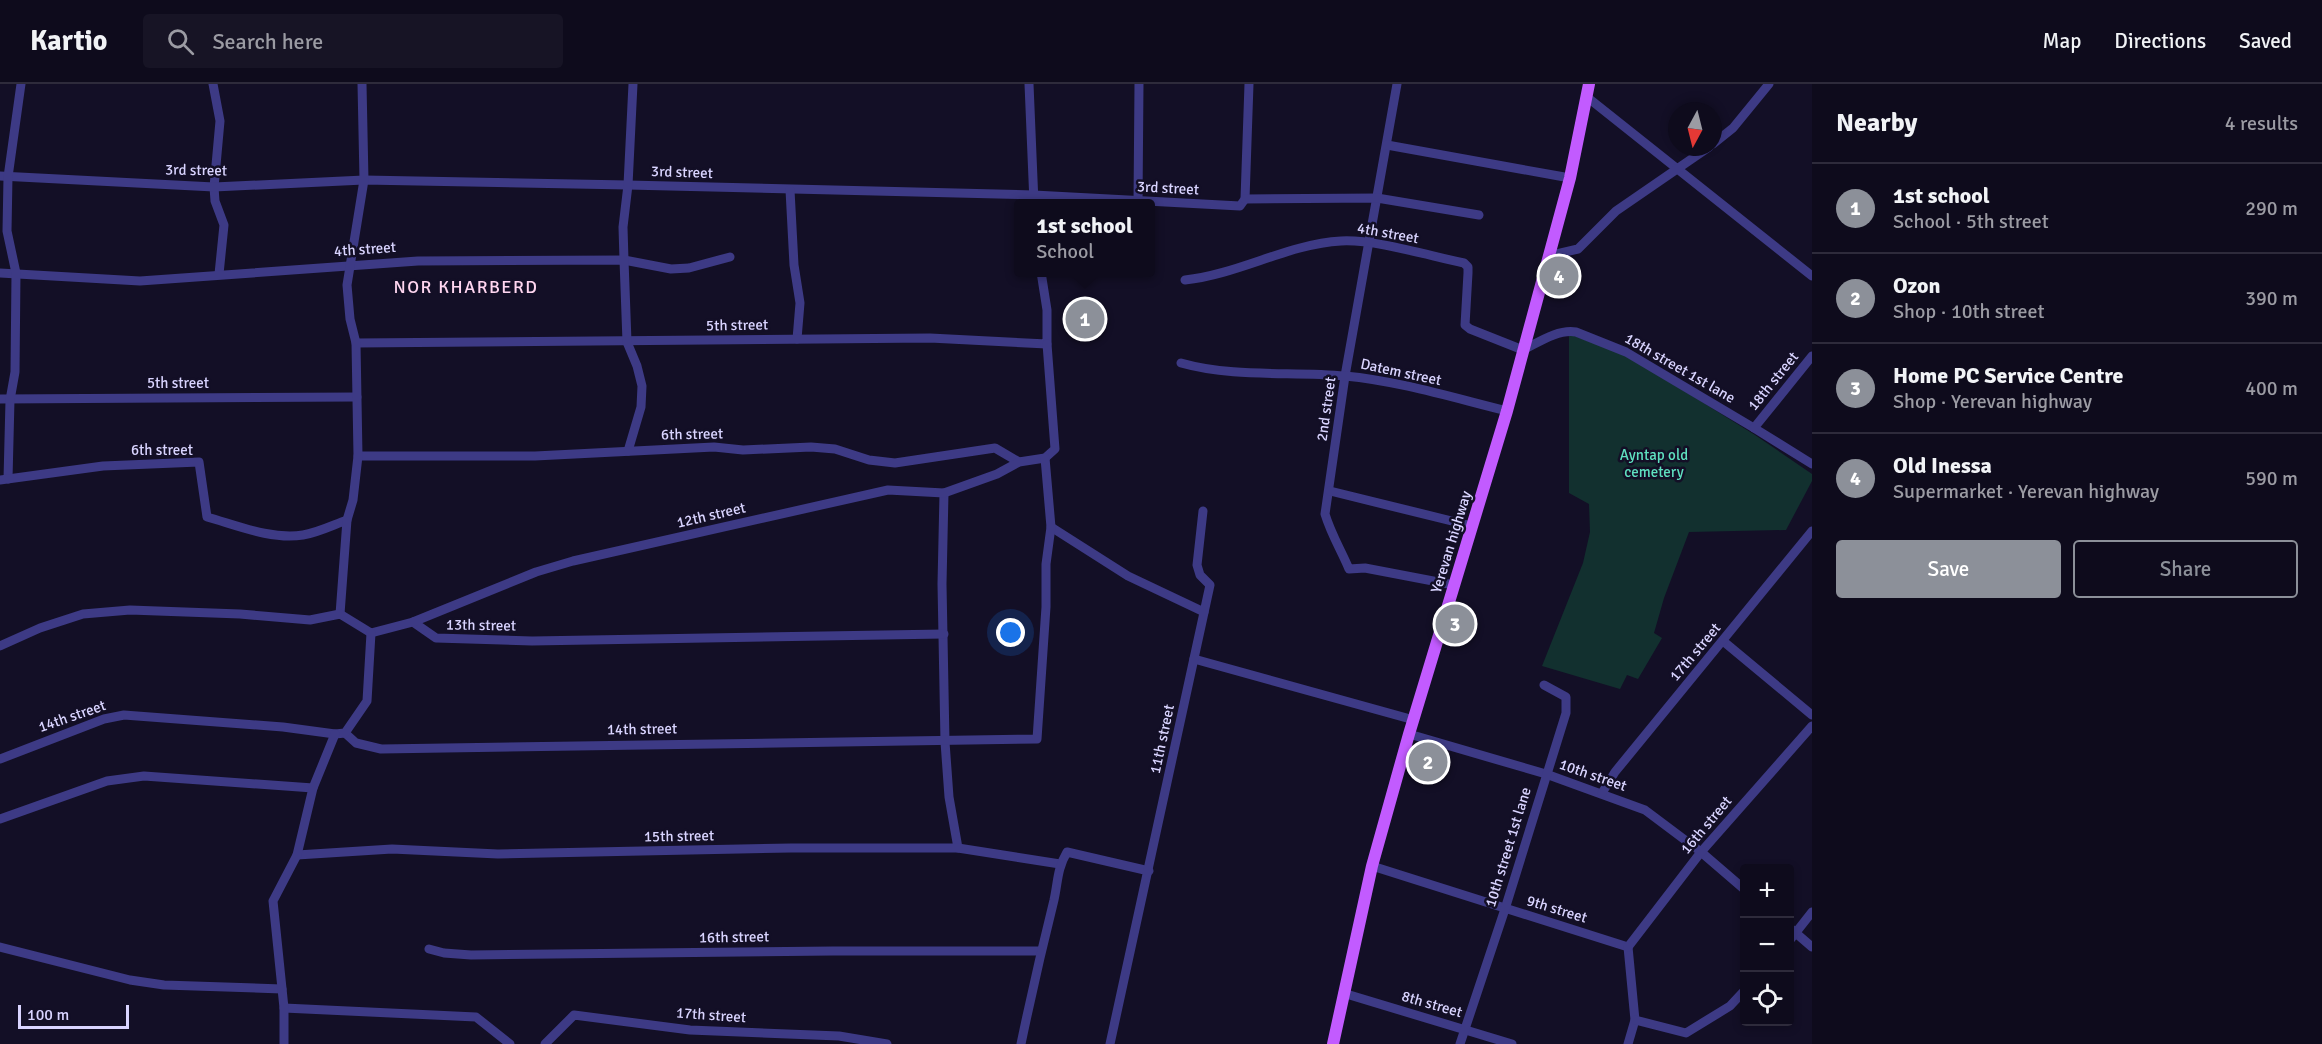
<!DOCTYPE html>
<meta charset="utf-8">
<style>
:root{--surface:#0e0b1c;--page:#171425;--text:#f1f3f6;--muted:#9b9ba3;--line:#2e2b3b;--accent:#8c9099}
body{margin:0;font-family:Signika,sans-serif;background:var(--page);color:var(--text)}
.controls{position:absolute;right:18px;bottom:18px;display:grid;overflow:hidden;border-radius:6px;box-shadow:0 3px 9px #0003}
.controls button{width:54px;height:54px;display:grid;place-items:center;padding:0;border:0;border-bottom:2px solid var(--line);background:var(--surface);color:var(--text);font:30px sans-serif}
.compass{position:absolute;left:1668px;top:18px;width:54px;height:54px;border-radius:50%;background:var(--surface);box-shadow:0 3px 9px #0003;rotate:187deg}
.scale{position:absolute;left:18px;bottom:15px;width:111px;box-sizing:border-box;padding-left:6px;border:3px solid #d9d4ff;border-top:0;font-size:16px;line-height:21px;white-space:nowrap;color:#d9d4ff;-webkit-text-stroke:4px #130f26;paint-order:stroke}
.you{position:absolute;left:1011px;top:549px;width:21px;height:21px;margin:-15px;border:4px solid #fff;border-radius:50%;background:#1a73e8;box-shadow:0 0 0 9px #1a73e833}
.badge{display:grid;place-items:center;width:39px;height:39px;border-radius:50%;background:var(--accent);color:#fff;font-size:20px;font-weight:700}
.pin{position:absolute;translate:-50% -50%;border:3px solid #fff;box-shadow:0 2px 6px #0006}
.popup{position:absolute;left:1014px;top:115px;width:141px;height:78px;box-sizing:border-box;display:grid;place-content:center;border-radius:6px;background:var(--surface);filter:drop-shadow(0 2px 4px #0005);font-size:20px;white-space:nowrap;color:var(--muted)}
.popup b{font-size:22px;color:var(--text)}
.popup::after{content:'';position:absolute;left:50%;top:100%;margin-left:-12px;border:12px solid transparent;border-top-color:var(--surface)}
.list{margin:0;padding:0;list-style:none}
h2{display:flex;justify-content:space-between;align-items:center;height:78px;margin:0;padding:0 24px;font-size:26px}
h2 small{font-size:20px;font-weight:400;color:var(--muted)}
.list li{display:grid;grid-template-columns:39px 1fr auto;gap:18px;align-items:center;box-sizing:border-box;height:90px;padding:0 24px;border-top:2px solid var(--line)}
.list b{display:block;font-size:22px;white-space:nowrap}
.list p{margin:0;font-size:20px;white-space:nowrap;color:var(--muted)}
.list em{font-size:20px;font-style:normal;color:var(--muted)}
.actions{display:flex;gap:12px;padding:18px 24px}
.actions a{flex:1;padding:14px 0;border:2px solid var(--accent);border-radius:6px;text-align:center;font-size:21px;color:var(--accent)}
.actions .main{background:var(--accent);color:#fff}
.icon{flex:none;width:33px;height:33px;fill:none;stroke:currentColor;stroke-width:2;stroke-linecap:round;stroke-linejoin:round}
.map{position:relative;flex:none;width:1812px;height:960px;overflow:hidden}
header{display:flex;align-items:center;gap:36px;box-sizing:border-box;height:84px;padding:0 30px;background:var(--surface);border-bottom:2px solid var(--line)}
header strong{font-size:28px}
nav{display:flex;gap:33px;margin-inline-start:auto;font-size:21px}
.search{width:420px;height:54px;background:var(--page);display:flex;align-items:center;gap:15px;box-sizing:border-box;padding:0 21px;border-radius:6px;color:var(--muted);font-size:22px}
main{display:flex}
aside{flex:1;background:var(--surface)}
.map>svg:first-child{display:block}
.green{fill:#12302f}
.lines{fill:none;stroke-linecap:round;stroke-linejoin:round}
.minor{stroke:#3d3a85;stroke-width:9}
.major{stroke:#c25bff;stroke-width:12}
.labels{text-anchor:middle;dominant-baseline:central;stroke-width:5;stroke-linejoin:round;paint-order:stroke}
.street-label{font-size:15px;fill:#d9d4ff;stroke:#130f26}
.park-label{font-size:15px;fill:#5fe0c0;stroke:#130f26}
.quarter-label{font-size:18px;letter-spacing:1.5px;fill:#ffd6f0;stroke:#130f26}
</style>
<header>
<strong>Kartio</strong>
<div class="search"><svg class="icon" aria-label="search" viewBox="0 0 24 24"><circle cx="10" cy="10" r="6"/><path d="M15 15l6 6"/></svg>Search here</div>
<nav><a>Map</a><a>Directions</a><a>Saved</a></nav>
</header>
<main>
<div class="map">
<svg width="1812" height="960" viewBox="0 0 1812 960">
<rect width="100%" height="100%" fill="#130f26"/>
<path class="green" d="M 1569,250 L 1628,272 L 1755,351 L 1812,390 L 1812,397 L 1786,446 L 1689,448 L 1664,514 L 1654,549 L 1662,554 L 1638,595 L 1627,591 L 1620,605 L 1542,582 L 1583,479 L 1590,448 L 1589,420 L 1569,409 Z"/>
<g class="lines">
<g class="minor">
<path d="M 213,0 L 220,37 L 214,103 L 215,117 L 224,141 L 219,190"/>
<path d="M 1029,0 L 1034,119"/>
<path d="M 1397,0 L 1345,292 L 1325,430 C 1331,450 1341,466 1349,485 L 1365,484 L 1454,501"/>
<path d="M 1587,13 L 1812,192"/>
<path d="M 1713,60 L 1733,44 L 1769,0"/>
<path d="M 1387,61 L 1570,94"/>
<path d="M 0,92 L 214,103 L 364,96 L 628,101 L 1034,111 L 1240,122 L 1245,115 L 1249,0"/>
<path d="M 790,106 L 794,181 L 800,219 L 797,255"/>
<path d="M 1245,115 L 1377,114 L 1479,131"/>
<path d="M 1138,118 L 1139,0"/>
<path d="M 1548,172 L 1578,165 L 1616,127 L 1709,63"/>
<path d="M 0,189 L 140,197 L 418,177 L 624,176 L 671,185 L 689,184 L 730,173"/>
<path d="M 1185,196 C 1239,190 1288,160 1341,157 C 1374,155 1430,172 1464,179 L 1468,183 L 1468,189 L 1465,241 L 1470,245 L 1523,266 C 1539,258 1558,245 1576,248 L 1626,268 L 1754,344"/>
<path d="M 356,259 L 930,254 L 1047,260 L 1047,226 L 1041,188"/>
<path d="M 1812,272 L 1754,344 L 1812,380"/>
<path d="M 1181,279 C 1234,294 1291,287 1345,292 C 1399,297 1454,314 1507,327"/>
<path d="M 0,315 L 357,313"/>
<path d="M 628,367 L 641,323 L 642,302 L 637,282 L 627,258 L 624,176 L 623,143 L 628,101 L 633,0"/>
<path d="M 358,372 L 535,372 L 714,363 L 743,366 L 811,363 L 835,365 L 869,376 L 895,379 L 995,364 L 1019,378"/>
<path d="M 8,395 L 10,316 L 15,288 L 16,189 L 7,147 L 8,93 L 21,0"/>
<path d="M 0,396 L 103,382 L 199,378 L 207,433 C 236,441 271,456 303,451 C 317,449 333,441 347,436"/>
<path d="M 1330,407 L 1472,442"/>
<path d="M 944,409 L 942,500 L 945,658 L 949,713 L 958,764"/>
<path d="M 1051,443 L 1128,492 L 1204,528"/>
<path d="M 340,530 L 347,436 L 353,416 L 358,372 L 356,259 L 350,235 L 347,201 L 364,96 L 362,0"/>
<path d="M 413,538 L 436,554 L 532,557 L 944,550"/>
<path d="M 1723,557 L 1812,631"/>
<path d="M 0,562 L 40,544 L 83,530 L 130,526 L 240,530 L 310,536 L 340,530 L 371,549 L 413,538 L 536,488 L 573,477 L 888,406 L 944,409 L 997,390 L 1019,378 L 1045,374 L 1055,365 L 1047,260"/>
<path d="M 1194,575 L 1414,636"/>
<path d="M 345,649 L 356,659 L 381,665 L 1037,655 L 1046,523 L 1046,480 L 1051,443 L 1045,374"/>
<path d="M 1409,650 L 1546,690 L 1645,726 L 1701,768 L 1744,805"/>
<path d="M 0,675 L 104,635 L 124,631 L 283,643 L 335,650 L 345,649 L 367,617 L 371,549"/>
<path d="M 1602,709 L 1615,688 L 1812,447"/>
<path d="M 0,735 L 107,697 L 144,692 L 313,704"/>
<path d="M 297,771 L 392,765 L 498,770 L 791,764 L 958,764 L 1060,780"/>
<path d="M 1372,782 L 1628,863 L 1635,936 L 1628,960"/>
<path d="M 1790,844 L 1812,863"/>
<path d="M 1790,856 L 1812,828"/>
<path d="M 0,863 L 130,896 L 164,901 L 282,905"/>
<path d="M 1628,863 L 1701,768 L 1812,642"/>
<path d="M 429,865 L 444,869 L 471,871 L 833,867 L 1040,867"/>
<path d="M 1343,909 L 1512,960"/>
<path d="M 284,924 L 476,933 L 510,960"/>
<path d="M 1635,936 L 1686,949 L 1730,922 L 1744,907"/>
<path d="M 284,960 L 284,924 L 273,817 L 297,771 L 313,704 L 335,650"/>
<path d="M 545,960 L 574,931 L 690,946 L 839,952 L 887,960"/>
<path d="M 1021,960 C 1031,912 1042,864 1054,816 C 1058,798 1057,785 1067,768 L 1149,787"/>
<path d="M 1110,960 L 1210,501 L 1200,491 L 1197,481 L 1203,427"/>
<path d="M 1460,960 L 1505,825 L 1566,629 L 1566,613 L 1544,601"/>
</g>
<path class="major" d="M 1333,960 L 1372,782 L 1409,650 L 1507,327 L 1570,94 L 1589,0"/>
</g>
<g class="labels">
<g class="street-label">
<text transform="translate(196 86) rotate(1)">3rd street</text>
<text transform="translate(682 88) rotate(2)">3rd street</text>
<text transform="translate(1168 104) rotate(3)">3rd street</text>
<text transform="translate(1388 149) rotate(10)">4th street</text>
<text transform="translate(365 165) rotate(-4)">4th street</text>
<text transform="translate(737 241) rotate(-1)">5th street</text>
<text transform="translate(1680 284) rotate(30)">18th street 1st lane</text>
<text transform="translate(1401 288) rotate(12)">Datem street</text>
<text transform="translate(1773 297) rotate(-51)">18th street</text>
<text x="178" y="299">5th street</text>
<text transform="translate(1326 325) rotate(-82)">2nd street</text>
<text transform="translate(692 350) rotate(-1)">6th street</text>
<text x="162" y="366">6th street</text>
<text transform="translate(711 431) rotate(-13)">12th street</text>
<text transform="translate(1451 458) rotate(-73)">Yerevan highway</text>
<text transform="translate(481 541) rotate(1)">13th street</text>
<text transform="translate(1695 568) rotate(-50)">17th street</text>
<text transform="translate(72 632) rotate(-19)">14th street</text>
<text transform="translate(642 645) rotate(-1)">14th street</text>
<text transform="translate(1162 655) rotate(-78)">11th street</text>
<text transform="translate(1593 691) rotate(19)">10th street</text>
<text transform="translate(1706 741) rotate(-50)">16th street</text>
<text transform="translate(679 752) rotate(-1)">15th street</text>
<text transform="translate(1508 763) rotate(-73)">10th street 1st lane</text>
<text transform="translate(1557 825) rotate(17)">9th street</text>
<text transform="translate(734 853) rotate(-1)">16th street</text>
<text transform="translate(1432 920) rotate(16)">8th street</text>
<text transform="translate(711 931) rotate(4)">17th street</text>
</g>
<g class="park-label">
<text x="1654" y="371">Ayntap old<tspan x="1654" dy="17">cemetery</tspan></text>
</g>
<g class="quarter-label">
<text x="466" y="203">NOR KHARBERD</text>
</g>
</g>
</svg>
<div class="controls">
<button>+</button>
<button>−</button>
<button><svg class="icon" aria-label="locate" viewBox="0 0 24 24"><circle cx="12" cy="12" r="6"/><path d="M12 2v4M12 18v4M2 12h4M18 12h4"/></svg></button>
</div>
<svg class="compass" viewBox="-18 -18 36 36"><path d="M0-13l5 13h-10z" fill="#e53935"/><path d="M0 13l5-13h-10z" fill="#9b9ba3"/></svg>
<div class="scale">100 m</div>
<div class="you"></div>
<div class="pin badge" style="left:1085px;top:235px">1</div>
<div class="popup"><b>1st school</b>School</div>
<div class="pin badge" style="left:1428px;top:678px">2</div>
<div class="pin badge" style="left:1455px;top:540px">3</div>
<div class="pin badge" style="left:1559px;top:192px">4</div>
</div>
<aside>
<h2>Nearby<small>4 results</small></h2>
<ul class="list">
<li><span class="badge">1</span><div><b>1st school</b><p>School · 5th street</p></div><em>290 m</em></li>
<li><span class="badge">2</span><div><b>Ozon</b><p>Shop · 10th street</p></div><em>390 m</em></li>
<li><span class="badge">3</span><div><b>Home PC Service Centre</b><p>Shop · Yerevan highway</p></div><em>400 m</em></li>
<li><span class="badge">4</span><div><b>Old Inessa</b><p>Supermarket · Yerevan highway</p></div><em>590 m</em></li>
</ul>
<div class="actions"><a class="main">Save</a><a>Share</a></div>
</aside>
</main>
